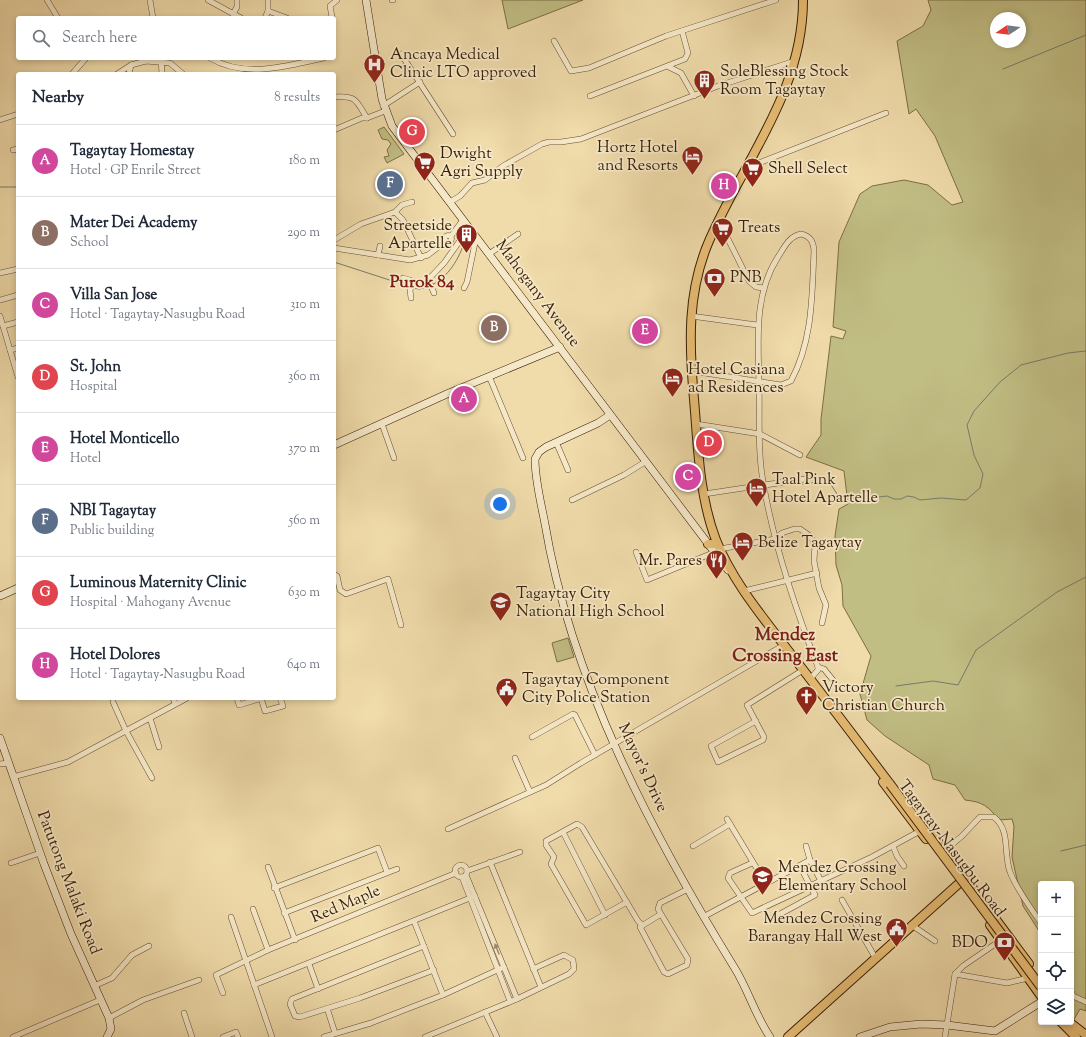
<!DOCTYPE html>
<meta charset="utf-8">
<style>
:root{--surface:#fff;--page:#f2f2f3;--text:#1f2937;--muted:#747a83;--line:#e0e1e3;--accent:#1a73e8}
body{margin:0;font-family:"Sorts Mill Goudy",serif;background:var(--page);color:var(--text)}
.controls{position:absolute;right:12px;bottom:12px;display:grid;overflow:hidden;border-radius:4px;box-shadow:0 2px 6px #0003}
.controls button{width:36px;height:36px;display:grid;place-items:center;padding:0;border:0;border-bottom:1px solid var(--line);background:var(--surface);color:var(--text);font:20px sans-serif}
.compass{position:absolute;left:990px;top:12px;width:36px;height:36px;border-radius:50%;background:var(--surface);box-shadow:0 2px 6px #0003;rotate:257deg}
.you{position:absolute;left:500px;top:504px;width:14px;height:14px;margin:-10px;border:3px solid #fff;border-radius:50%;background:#1a73e8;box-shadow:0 0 0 6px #1a73e833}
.badge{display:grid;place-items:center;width:26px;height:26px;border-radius:50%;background:var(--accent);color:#fff;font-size:13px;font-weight:700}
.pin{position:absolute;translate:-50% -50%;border:2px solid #fff;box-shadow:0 1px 4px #0006}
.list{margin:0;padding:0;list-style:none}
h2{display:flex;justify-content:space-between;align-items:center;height:52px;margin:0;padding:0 16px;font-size:17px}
h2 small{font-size:13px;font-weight:400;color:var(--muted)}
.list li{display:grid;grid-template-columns:26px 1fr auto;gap:12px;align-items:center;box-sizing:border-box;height:72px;padding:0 16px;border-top:1px solid var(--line)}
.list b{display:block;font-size:15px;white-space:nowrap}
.list p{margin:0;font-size:13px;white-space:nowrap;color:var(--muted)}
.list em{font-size:13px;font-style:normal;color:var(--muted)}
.icon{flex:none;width:22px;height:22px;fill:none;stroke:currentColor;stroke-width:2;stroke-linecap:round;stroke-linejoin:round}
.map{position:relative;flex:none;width:1086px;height:1037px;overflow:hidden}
.search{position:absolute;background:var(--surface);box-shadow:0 2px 6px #0003;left:16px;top:16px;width:320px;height:44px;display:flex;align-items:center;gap:10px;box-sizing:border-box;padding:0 14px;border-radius:4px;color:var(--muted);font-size:15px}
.panel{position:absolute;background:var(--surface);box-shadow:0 2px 6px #0003;left:16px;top:72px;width:320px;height:628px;border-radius:4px}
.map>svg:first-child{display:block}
.green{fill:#c1be84;stroke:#7d6e44;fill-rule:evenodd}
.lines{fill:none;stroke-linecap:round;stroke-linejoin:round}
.stream{stroke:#747c6b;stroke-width:1}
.street-casing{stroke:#674d2e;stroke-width:6}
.secondary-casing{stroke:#391e04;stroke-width:8}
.primary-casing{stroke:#391e04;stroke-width:10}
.street{stroke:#f5e8c8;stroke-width:5}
.secondary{stroke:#f5e8c8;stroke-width:7}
.primary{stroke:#e8be75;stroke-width:8}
.primary-bridge-casing{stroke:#391e04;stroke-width:10;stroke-linecap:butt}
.primary-bridge{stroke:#e8be75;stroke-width:8}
.oneway{fill:#a08d70}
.labels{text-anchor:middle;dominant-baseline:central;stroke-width:3.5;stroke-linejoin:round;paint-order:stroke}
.poi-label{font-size:16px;fill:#391e04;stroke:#f5e8c8;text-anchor:start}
.street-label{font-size:16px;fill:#391e04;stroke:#f5e8c8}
.neighbourhood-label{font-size:17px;font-weight:bold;fill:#7a1f14;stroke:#f5e8c8}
.quarter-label{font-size:18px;font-weight:bold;fill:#7a1f14;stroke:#f5e8c8}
</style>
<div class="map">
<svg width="1086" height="1037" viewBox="0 0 1086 1037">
<rect width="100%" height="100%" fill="#f0dbaa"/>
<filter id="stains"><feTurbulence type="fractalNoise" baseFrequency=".005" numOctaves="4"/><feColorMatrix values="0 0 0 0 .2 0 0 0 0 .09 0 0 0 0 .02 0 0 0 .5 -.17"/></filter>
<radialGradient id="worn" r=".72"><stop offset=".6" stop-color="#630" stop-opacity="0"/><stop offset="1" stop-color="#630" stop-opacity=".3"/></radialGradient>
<g class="green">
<path d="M 502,0 L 583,0 L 508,29 Z"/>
<path d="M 928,0 L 1086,0 L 1086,1011 L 1080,1009 L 1073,1021 L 1071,1018 L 1071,884 L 1041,884 L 1041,934 L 1023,906 L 1012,857 L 1014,826 L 1012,819 L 999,820 C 988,806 983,802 965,800 L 955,785 L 933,779 L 929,765 L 885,736 L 867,720 L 860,694 L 871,656 L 843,606 L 842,585 L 836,565 L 835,536 L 839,509 L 848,504 L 844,471 L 806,457 L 821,435 L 821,419 L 831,336 L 843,339 L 846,331 L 833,327 L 839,242 L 860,194 L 872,186 L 904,180 L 928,185 L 952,205 L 963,202 L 935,136 L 916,109 L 909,114 L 897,41 L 923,26 L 931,10 ZM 996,18 L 1020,18 L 1020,42 L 996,42 Z"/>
<path d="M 384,127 L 404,154 L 387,163 L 384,157 L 389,156 L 387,150 L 391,144 L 388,140 L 382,139 L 378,130 Z"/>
<path d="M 568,638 L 574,657 L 557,662 L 552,643 Z"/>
</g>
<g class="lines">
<g class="stream">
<path d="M 1003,69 L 1086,35"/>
<path d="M 0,187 L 18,187"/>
<path d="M 334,262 L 408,286"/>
<path d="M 432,285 C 452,274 460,256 467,235"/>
<path d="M 413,288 L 419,289 L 430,287"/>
<path d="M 791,484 L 809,484 L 826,477 L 839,497 L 871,498 L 887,496 L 894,499 L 901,499 L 907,496 L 914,497 L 920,500 L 941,498 L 966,500 L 980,488 L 983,474 L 974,455 L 967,425 L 974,411 L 1000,382 L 1021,365 L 1068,353 L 1086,351"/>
<path d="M 896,686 L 933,681 L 958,685 L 976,650 L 1057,592 L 1086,577"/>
<path d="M 1061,851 L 1086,845"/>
</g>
<defs>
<g id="street">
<path d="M 47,0 L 58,18"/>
<path d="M 150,0 L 153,18"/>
<path d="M 208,0 L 241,18"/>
<path d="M 392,0 L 393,0"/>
<path d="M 268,11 L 287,18"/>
<path d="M 233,14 L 237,7 L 237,0"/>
<path d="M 332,17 L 330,6 L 337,0"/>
<path d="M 265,18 L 268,11 L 268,0"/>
<path d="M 554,41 L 571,71 L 589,68 L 666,36 L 776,0"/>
<path d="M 401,54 L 453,134"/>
<path d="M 161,58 L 162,74"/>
<path d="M 210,58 C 246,79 286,66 324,58"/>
<path d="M 131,65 L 146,61 L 170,63 L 183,74"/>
<path d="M 669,67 L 681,73 L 694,96"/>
<path d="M 72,74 L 86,58"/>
<path d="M 117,74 L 131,65 L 129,74"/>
<path d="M 590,96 L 685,59 L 688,53 L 682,31"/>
<path d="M 334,97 C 357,95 356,101 367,118"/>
<path d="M 383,106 L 420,82"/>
<path d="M 0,120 L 18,114"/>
<path d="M 334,130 L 362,118 L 367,118 L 385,111"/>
<path d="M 13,150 L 18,149"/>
<path d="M 746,168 L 886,113"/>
<path d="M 450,202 L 460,196 L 472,183 L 485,180 L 503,166 L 542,144 L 549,142 L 561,142 L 581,139 L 718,86 L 795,61"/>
<path d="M 395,212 L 402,205 L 412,202"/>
<path d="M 719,221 L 749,281 L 756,287 L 764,288"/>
<circle cx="448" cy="239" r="3.5"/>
<path d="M 451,236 L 463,220"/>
<path d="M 334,240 L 361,224 L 395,212 L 403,220 L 421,258"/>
<path d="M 334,248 L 410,260 L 428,255 L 446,241"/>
<path d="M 489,254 L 518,234"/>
<path d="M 378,255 L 380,246"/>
<path d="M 0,273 L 18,269"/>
<path d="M 403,278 L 416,282 L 426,282 L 444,263 L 469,228"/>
<path d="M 428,279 L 434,293"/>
<path d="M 464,288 L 467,282 L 476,238"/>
<path d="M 411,298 L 410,290 L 413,282"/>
<path d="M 0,300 L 18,295"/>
<path d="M 0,316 L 18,377"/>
<path d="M 691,316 L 757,325"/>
<path d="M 3,326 L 18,322"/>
<path d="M 10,350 L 18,348"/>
<path d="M 692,371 L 781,385 L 791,381 C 813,340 812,295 814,250 C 813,241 810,236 801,234 C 789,236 784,248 778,257 C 754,294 758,339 759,381 C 760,416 757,452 764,487 C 775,549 795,608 818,667 L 818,670 L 810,679"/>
<path d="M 489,376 L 523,458"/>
<path d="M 382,424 L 394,458"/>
<path d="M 696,424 L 760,434 L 800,455"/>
<path d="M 556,442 L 568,470"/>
<path d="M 704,494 L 805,479"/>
<path d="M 572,500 L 624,475 L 645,462"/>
<path d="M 720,549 L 775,539 L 782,533 L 794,529 L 800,529 L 810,536 L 815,544 L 814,561 L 819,588 L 826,605 L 822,623"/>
<path d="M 636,552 L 647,580 L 715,552"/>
<path d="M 334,574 L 337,576 L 340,590 L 346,594 L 388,579 L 401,625"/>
<path d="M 744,591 L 817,573"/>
<path d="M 818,667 L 824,669 L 833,680"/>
<path d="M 173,698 L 175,704"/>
<path d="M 237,698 L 239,705 L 262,698"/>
<path d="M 261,698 L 265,711 L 283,706 L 280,698"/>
<path d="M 113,702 L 126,731 L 152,778"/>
<path d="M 150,718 L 159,747"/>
<path d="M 756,721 L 711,746 L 718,762 L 763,740 L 764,737 L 747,705 L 803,670"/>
<path d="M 532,737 L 573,714 L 575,715 L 595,755"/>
<path d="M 515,758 L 530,792"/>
<path d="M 0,764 L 8,763"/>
<path d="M 13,777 L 68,762 L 187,698"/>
<path d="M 727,819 L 765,882"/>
<path d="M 448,829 L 546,785 L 581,763 L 784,645"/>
<path d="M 563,832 L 605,915"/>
<path d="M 693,846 L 730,824"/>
<path d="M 893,846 L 897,856 L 904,866"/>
<path d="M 943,852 L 962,836 L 980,817 L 994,817 C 1011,831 1003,852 1010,872 C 1017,890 1030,907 1041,923"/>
<path d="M 810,860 L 821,881"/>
<path d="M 490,862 L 541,987"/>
<path d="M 11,863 L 40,853"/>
<path d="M 752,863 L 730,873 L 728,878 L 752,913 L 872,857 L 920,831"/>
<circle cx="461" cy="871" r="6"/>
<path d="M 268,867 L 295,940"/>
<path d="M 467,871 L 520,852"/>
<path d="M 466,875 L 517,999"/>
<path d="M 462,877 L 510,1001"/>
<path d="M 274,888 L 378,848 L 387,872"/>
<path d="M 842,900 L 876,959"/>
<path d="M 627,902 L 586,925 L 551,864 L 554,857 L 546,845 L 546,841 L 577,824 L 582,827 L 638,921 L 642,925"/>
<path d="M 253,909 L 268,950"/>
<path d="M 284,913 L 397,869"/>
<path d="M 661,914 L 640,927 L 664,972 L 668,974 L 687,965 L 688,959 L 658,909 L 660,903 L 688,889"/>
<path d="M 231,917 L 272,1037"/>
<path d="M 703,917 L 810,860 L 806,846"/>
<path d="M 771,919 L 815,895 L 800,866"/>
<path d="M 414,921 L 443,995"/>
<path d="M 913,926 L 935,941"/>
<path d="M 424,946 L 292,999 L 290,1004 L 295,1016 L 300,1017 L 360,998 L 434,970"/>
<path d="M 309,964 L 318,989"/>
<path d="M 955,974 L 1007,983 L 1028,978"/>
<path d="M 254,985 L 475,896"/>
<path d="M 94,986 L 112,978 L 132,955 L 149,946"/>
<path d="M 1071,991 L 1073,996 L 1086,1002"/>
<path d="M 223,993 L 216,975 L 268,950 L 456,873"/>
<path d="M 327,1008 L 335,1033"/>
<path d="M 485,1012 L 497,1037"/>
<path d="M 184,1013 L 192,1037"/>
<path d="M 109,1018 L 143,1000 L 199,980"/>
<path d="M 13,1037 L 100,1000"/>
<path d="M 223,1037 L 236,1032 L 238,1037"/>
<path d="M 324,1037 L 371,1023 L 443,995 L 504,967"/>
<path d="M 425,1037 L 517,999 L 569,974 L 574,969 L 573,960 L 564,955 L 533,969"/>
<path d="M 945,1037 L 955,974 L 963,966 L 1001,940"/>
</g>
<g id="secondary">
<path d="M 366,0 L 382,99 L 392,126 L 728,570"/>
<path d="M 610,415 L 598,423 L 546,447 L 539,452 L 535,459 C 535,480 541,503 545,524 C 571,680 652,834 734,967 C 748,989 755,1015 770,1037"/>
<path d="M 334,445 L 449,393 L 560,347"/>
<path d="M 0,596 L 18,588"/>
<path d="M 0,738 L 44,864 L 71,934 L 109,1018 L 111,1029 L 107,1037"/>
<path d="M 860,1037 L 890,1027 L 921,1024 L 947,1025 L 995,1031 L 1041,1002"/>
</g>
<g id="primary">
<path d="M 803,0 C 803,92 744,160 709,241 C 687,292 689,344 694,399 C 698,446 699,496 716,540 C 732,580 761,615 787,649 C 822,694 856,739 890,784"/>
<path d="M 708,544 L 714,544 L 716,541"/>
<path d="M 883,782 L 926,839"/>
<path d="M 924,823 L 1029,964"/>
<path d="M 990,925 L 1041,996"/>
<path d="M 1061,1022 L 1076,1037"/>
<path d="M 1069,1022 L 1086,1035"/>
<path d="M 788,1037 L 965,878"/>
</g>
</defs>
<use href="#street" class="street-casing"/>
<use href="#secondary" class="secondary-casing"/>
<use href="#primary" class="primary-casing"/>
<use href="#street" class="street"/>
<use href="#secondary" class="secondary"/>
<use href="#primary" class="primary"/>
<defs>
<path id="primary-bridge" d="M 890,784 L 1041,987"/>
</defs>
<use href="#primary-bridge" class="primary-bridge-casing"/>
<use href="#primary-bridge" class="primary-bridge"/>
</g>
<defs><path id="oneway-solid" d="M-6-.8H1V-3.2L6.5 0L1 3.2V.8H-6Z"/></defs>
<use class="oneway" href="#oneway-solid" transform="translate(497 949) rotate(-112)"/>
<defs>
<symbol id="hospital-pin" viewBox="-11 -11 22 30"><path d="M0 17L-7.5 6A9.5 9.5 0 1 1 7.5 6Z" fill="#8f2418" stroke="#f5e8c8"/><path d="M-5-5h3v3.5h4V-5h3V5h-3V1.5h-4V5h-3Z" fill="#fff"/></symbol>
<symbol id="building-pin" viewBox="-11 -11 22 30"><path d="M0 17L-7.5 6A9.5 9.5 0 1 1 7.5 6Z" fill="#8f2418" stroke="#f5e8c8"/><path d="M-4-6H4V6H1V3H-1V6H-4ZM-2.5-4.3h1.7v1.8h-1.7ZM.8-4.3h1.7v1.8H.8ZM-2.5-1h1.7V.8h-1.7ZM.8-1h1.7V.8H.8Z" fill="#fff"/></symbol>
<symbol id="hotel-pin" viewBox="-11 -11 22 30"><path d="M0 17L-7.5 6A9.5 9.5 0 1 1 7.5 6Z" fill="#8f2418" stroke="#f5e8c8"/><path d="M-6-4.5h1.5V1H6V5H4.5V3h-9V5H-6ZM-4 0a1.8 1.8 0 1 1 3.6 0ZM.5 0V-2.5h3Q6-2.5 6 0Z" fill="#fff"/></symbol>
<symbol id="supermarket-pin" viewBox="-11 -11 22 30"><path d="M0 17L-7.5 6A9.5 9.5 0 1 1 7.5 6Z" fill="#8f2418" stroke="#f5e8c8"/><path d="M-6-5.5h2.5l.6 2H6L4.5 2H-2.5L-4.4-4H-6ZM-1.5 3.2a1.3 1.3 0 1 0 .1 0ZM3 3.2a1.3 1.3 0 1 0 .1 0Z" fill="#fff"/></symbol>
<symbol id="bank-pin" viewBox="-11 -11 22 30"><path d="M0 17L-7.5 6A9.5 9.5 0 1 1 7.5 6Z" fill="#8f2418" stroke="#f5e8c8"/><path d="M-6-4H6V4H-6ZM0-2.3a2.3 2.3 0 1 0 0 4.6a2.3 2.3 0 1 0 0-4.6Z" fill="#fff"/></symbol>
<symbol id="restaurant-pin" viewBox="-11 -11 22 30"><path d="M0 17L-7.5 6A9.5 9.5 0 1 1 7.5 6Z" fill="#8f2418" stroke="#f5e8c8"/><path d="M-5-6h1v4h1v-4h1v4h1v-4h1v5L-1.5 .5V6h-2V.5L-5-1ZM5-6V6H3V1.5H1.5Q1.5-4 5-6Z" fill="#fff"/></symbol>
<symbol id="school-pin" viewBox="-11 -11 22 30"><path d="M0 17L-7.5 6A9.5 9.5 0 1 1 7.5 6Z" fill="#8f2418" stroke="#f5e8c8"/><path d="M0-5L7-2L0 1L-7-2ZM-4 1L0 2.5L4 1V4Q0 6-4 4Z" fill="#fff"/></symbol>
<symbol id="civic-pin" viewBox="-11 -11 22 30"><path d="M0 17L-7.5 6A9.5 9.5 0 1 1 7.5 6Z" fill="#8f2418" stroke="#f5e8c8"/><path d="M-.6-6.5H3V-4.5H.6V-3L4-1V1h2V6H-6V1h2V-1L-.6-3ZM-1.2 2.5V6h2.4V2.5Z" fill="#fff"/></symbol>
<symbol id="church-pin" viewBox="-11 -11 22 30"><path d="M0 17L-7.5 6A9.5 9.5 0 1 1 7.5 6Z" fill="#8f2418" stroke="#f5e8c8"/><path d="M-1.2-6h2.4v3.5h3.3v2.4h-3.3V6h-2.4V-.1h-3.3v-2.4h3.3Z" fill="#fff"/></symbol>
</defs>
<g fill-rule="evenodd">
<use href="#hospital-pin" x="362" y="52" width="25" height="34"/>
<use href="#building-pin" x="692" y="68" width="25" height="34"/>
<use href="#hotel-pin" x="680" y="144" width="25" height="34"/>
<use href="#supermarket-pin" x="412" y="150" width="25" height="34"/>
<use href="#supermarket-pin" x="740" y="156" width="25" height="34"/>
<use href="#supermarket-pin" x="710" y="216" width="25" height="34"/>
<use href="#building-pin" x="454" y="222" width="25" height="34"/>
<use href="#bank-pin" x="702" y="266" width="25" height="34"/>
<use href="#hotel-pin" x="660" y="366" width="25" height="34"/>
<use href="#hotel-pin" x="744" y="476" width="25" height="34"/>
<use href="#hotel-pin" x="730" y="530" width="25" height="34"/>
<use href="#restaurant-pin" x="704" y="548" width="25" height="34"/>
<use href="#school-pin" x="488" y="590" width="25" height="34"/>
<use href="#civic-pin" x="494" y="676" width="25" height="34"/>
<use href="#church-pin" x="794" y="684" width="25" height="34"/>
<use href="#school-pin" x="750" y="864" width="25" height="34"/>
<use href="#civic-pin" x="884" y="916" width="25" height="34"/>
<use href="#bank-pin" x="992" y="930" width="25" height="34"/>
</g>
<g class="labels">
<g class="poi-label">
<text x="390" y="55">Ancaya Medical<tspan x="390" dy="18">Clinic LTO approved</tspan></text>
<text x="720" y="72">SoleBlessing Stock<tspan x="720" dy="18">Room Tagaytay</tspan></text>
<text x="678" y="148" text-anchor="end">Hortz Hotel<tspan x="678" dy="18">and Resorts</tspan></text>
<text x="440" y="154">Dwight<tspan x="440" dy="18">Agri Supply</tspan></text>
<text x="768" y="169">Shell Select</text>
<text x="452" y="226" text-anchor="end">Streetside<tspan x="452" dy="18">Apartelle</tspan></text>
<text x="738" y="228">Treats</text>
<text x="730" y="278">PNB</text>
<text x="688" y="370">Hotel Casiana<tspan x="688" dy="18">ad Residences</tspan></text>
<text x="772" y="480">Taal Pink<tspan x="772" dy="18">Hotel Apartelle</tspan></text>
<text x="758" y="543">Belize Tagaytay</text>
<text x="702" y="561" text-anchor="end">Mr. Pares</text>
<text x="516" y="594">Tagaytay City<tspan x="516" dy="18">National High School</tspan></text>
<text x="522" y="680">Tagaytay Component<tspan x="522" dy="18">City Police Station</tspan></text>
<text x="822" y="688">Victory<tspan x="822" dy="18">Christian Church</tspan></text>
<text x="778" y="868">Mendez Crossing<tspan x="778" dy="18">Elementary School</tspan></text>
<text x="882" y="919" text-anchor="end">Mendez Crossing<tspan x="882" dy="18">Barangay Hall West</tspan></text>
<text x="988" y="943" text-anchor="end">BDO</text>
</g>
<g class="street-label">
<text transform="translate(537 294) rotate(53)">Mahogany Avenue</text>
<text transform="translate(642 768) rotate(65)">Mayor's Drive</text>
<text transform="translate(951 849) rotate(53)">Tagaytay-Nasugbu Road</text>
<text transform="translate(68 883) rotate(69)">Patutong Malaki Road</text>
<text transform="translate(346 905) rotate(-23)">Red Maple</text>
</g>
<g class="neighbourhood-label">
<text x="422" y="283">Purok 84</text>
</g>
<g class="quarter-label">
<text x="785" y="636">Mendez<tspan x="785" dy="21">Crossing East</tspan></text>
</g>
</g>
<rect width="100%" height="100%" filter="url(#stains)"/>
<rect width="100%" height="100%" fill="url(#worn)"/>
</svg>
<div class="controls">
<button>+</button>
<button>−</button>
<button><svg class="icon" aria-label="locate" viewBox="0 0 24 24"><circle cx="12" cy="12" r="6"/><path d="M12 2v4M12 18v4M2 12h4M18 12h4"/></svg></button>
<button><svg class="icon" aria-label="layers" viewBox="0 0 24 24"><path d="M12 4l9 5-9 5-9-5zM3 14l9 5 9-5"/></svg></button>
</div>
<svg class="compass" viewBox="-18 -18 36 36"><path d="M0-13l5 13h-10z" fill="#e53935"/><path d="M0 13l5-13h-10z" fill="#747a83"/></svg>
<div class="you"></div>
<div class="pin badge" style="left:464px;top:399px;background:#d1479c">A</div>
<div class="pin badge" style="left:494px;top:328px;background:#8d6e63">B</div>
<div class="pin badge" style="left:688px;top:477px;background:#d1479c">C</div>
<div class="pin badge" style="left:709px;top:443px;background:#e0444e">D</div>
<div class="pin badge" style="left:645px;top:331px;background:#d1479c">E</div>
<div class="pin badge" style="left:390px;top:184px;background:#5c6f8a">F</div>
<div class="pin badge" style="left:412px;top:132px;background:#e0444e">G</div>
<div class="pin badge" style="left:724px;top:186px;background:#d1479c">H</div>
<div class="search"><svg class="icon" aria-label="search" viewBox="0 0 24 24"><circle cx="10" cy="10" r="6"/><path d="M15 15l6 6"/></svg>Search here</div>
<section class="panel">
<h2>Nearby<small>8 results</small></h2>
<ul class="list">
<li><span class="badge" style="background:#d1479c">A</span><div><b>Tagaytay Homestay</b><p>Hotel · GP Enrile Street</p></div><em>180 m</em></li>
<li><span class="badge" style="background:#8d6e63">B</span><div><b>Mater Dei Academy</b><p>School</p></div><em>290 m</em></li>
<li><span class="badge" style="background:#d1479c">C</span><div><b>Villa San Jose</b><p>Hotel · Tagaytay-Nasugbu Road</p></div><em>310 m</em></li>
<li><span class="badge" style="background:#e0444e">D</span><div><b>St. John</b><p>Hospital</p></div><em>360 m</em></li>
<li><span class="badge" style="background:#d1479c">E</span><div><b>Hotel Monticello</b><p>Hotel</p></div><em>370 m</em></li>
<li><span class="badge" style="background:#5c6f8a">F</span><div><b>NBI Tagaytay</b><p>Public building</p></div><em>560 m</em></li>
<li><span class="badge" style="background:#e0444e">G</span><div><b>Luminous Maternity Clinic</b><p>Hospital · Mahogany Avenue</p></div><em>630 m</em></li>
<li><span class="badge" style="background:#d1479c">H</span><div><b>Hotel Dolores</b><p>Hotel · Tagaytay-Nasugbu Road</p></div><em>640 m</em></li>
</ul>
</section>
</div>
